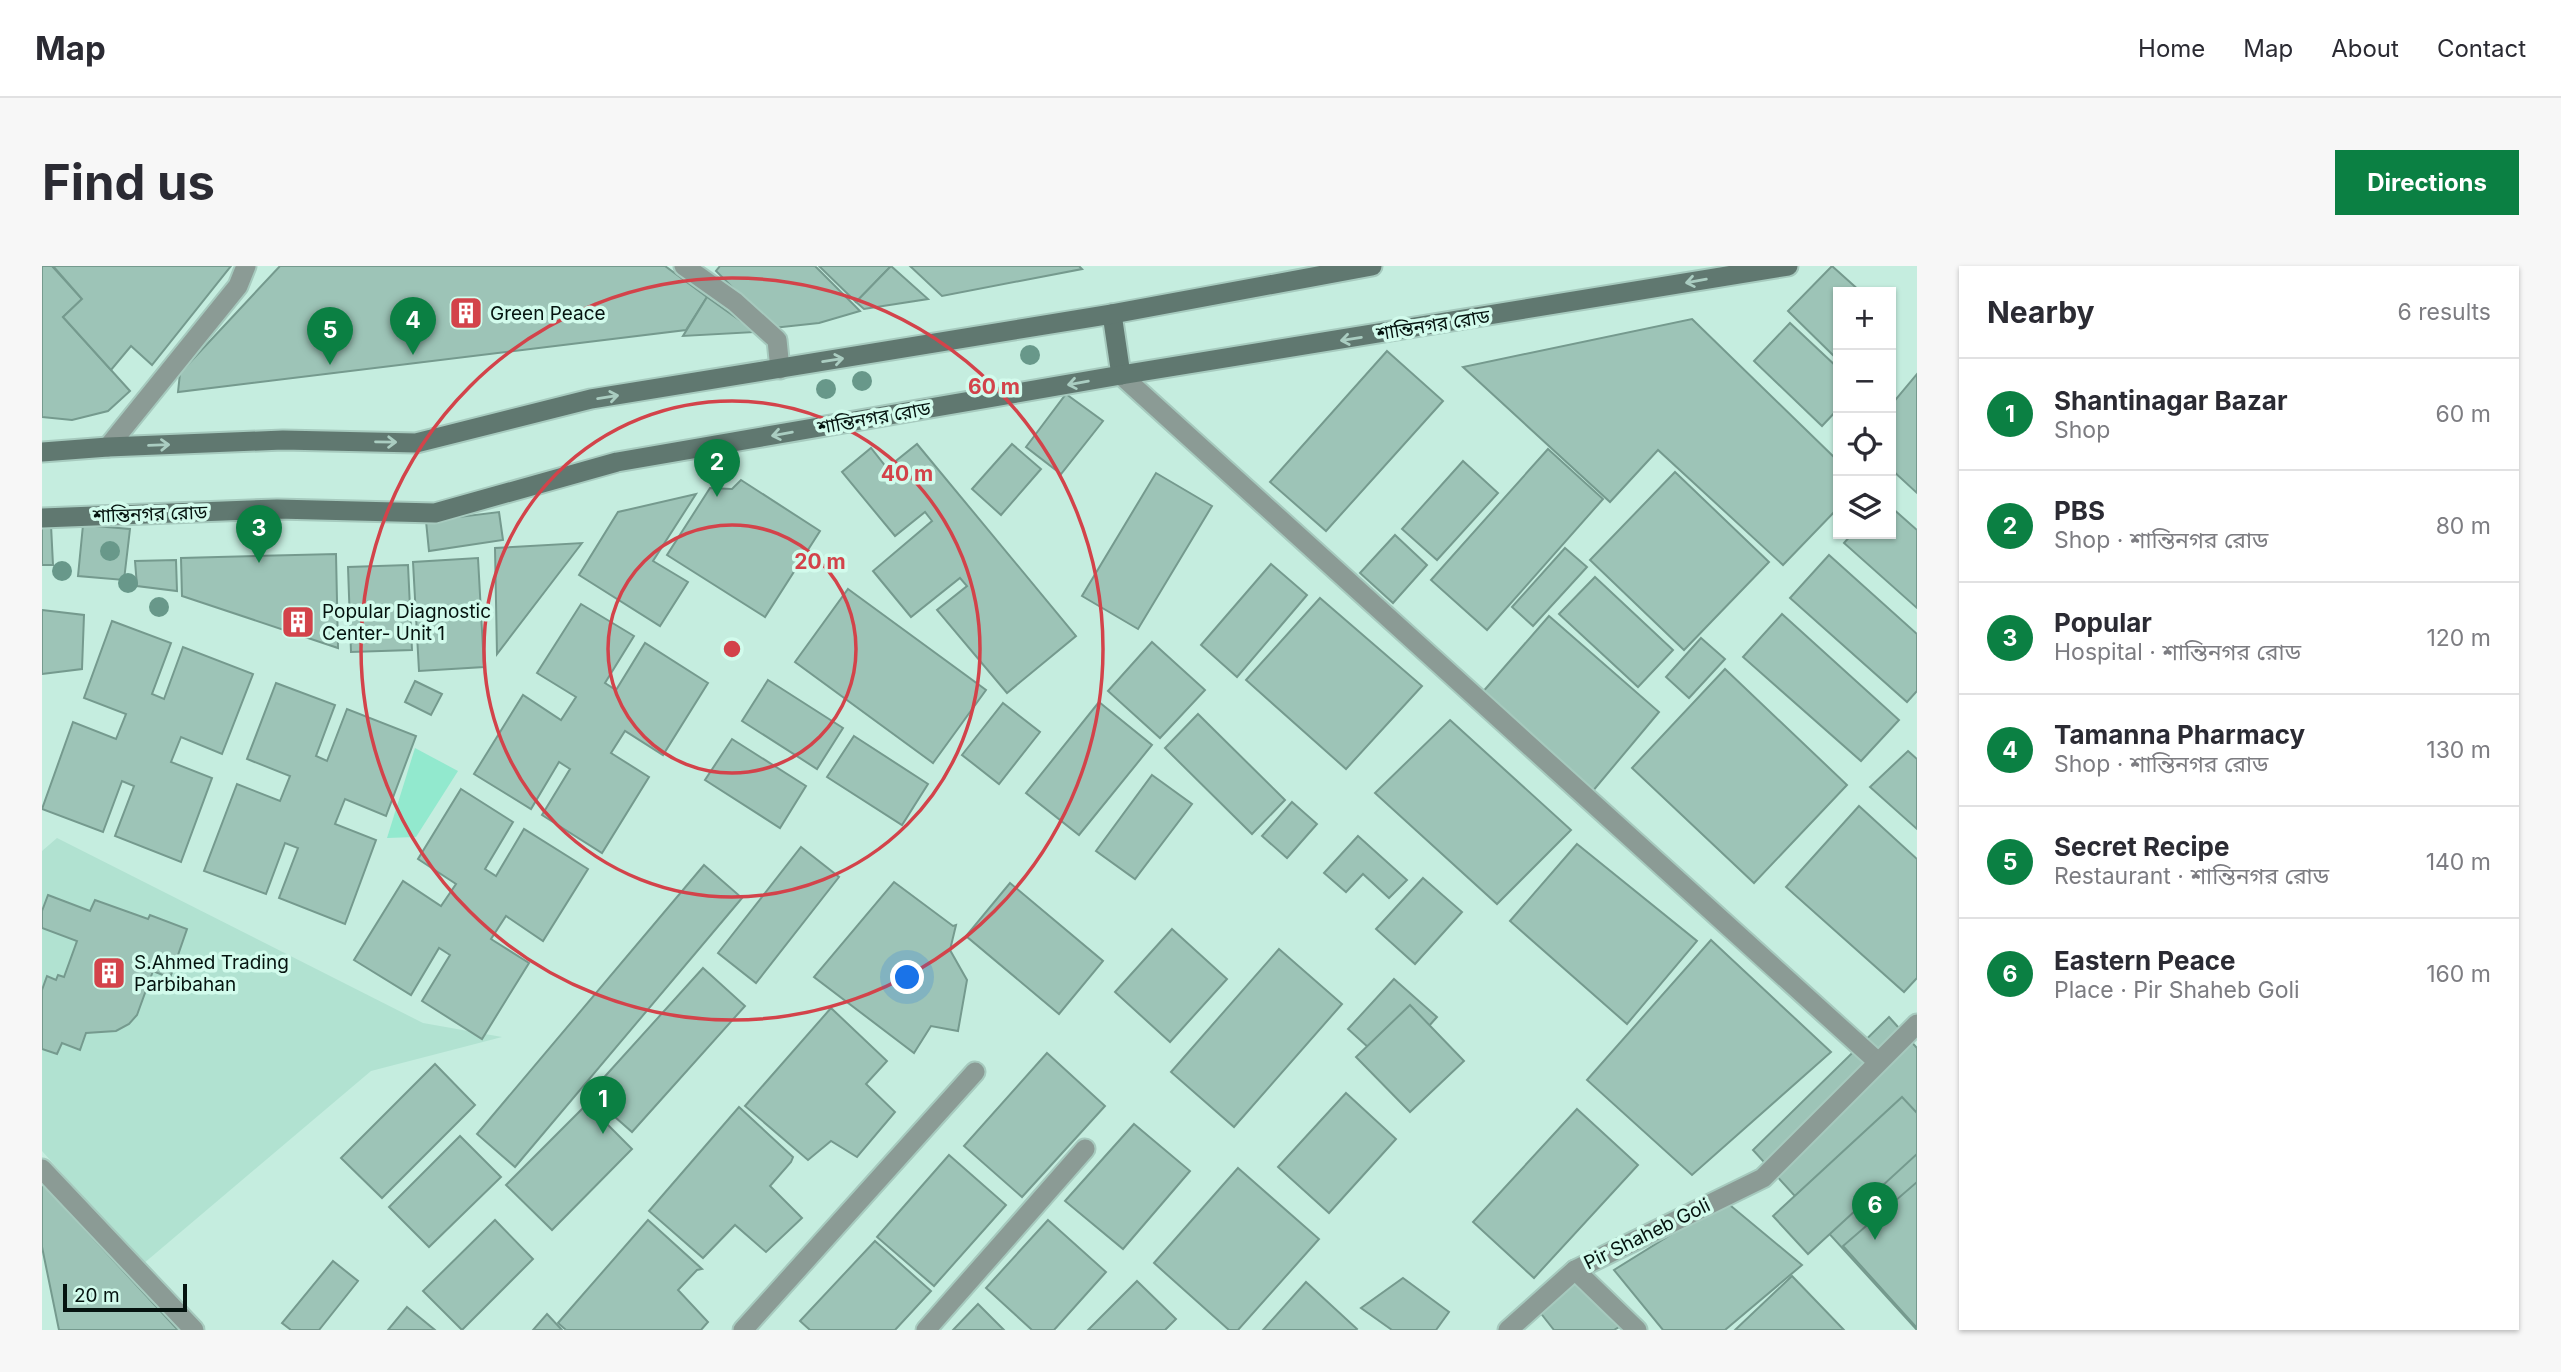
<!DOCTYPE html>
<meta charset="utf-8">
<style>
:root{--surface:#fff;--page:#f7f7f7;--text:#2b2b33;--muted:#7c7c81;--line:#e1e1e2;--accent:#0b8043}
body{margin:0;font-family:Inter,"Noto Sans Bengali",sans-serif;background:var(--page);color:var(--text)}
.controls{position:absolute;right:21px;top:21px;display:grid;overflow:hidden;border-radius:0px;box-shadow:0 2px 5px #0004}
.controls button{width:63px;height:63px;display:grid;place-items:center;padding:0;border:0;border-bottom:2px solid var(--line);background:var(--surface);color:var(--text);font:35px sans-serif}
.scale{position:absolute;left:21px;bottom:18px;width:124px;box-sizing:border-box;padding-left:7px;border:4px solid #05130f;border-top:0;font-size:19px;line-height:24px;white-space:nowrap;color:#05130f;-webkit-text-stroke:5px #d2fbec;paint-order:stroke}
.you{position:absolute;left:866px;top:712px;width:24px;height:24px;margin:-18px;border:5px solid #fff;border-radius:50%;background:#1a73e8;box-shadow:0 0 0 10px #1a73e833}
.badge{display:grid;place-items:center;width:46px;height:46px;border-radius:50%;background:var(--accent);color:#fff;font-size:23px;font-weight:700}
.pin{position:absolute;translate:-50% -58px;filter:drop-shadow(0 2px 4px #0008)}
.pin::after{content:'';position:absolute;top:37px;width:24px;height:21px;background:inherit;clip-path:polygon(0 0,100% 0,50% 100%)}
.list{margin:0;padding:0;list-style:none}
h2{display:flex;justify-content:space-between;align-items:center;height:91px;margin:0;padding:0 28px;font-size:30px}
h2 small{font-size:23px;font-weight:400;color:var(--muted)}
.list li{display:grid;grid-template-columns:46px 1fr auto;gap:21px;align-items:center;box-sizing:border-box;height:112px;padding:0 28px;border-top:2px solid var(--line)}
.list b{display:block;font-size:26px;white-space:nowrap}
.list p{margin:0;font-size:23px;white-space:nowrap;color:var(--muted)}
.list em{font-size:23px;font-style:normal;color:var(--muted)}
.icon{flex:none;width:38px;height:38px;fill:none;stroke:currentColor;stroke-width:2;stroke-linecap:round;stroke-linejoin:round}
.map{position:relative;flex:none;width:1875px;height:1064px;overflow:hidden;border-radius:0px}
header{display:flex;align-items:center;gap:42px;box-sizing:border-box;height:98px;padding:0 35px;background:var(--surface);border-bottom:2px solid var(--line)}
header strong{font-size:33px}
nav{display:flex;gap:38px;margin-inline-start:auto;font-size:24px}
.intro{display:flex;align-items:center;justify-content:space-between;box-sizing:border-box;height:168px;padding:0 42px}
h1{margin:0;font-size:49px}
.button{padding:18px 32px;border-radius:0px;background:var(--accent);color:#fff;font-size:24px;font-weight:700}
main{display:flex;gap:42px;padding:0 42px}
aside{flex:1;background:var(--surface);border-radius:0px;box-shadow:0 2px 5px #0004}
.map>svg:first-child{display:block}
.built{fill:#b1e2d1}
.green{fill:#92e9ce}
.building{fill:#9dc4b7;stroke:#759a8e;stroke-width:2}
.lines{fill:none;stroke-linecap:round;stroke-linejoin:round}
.service-casing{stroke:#a6cabe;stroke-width:23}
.minor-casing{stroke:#a6cabe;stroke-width:23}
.secondary-casing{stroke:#a6cabe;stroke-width:23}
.service{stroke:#8b9b95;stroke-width:19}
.minor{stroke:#8b9b95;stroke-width:19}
.secondary{stroke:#607870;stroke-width:19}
.tree{fill:#68988a}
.oneway{stroke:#aacdc1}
.ring{fill:none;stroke:#d3434a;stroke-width:3.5}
.labels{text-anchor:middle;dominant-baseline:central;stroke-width:7;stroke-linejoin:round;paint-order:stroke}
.poi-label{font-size:19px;fill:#05130f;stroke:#d2fbec;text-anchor:start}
.street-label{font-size:19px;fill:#05130f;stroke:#d2fbec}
.centre{fill:#d3434a;stroke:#d2fbec;stroke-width:3.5}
.ring-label{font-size:21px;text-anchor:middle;font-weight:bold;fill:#d3434a;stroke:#d2fbec;stroke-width:7;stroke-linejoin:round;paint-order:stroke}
</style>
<header>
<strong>Map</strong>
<nav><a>Home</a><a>Map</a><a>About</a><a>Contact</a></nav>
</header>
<div class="intro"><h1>Find us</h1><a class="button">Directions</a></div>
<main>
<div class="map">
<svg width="1875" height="1064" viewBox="0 0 1875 1064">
<rect width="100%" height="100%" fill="#c5eddf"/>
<path class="built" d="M 15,572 L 381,757 L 460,771 L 329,805 L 101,998 L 0,885 L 0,585 Z"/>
<path class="green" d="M 373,482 L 416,505 L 374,571 L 345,572 Z"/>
<g class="building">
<path d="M 0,0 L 10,0 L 40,33 L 21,51 L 88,125 L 66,145 L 30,154 L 0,151 Z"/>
<path d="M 11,0 L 189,0 L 110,99 L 89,80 L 69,104 L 21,51 L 40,33 Z"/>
<path d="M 238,0 L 623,0 L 665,31 L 644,64 L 136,126 L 138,107 Z"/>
<path d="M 678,0 L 773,0 L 818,45 L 777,57 L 731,62 L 674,5 Z"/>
<path d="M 777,0 L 849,0 L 814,36 Z"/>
<path d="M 849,0 L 886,33 L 822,43 L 814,36 Z"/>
<path d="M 868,0 L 1037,0 L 1040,3 L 900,30 Z"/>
<path d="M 1790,0 L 1819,26 L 1796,26 L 1796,94 L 1746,45 Z"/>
<path d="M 665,31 L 714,66 L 641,70 Z"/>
<path d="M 1650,53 L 1796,195 L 1796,242 L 1741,299 L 1616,184 L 1568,236 L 1421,101 Z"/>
<path d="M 1748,57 L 1796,102 L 1796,143 L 1780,160 L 1712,95 Z"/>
<path d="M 1345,85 L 1401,135 L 1284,265 L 1228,216 Z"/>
<path d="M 1875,108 L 1875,227 L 1849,203 L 1849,139 Z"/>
<path d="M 1024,128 L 1061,155 L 1019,208 L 984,181 Z"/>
<path d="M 875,178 L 1034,370 L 965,427 L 895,344 L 925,320 L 918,312 L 869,351 L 831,305 L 890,255 L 883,246 L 853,270 L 800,206 L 829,182 L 845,202 Z"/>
<path d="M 970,178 L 999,203 L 959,249 L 930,223 Z"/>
<path d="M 1506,183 L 1561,233 L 1445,364 L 1389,314 Z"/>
<path d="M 1421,195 L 1456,227 L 1395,294 L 1360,263 Z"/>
<path d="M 1633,206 L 1727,296 L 1642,384 L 1548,294 Z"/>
<path d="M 1114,207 L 1170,240 L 1096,363 L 1040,330 Z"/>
<path d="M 699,214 L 778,265 L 723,351 L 625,289 L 668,222 L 690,223 Z"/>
<path d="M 654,228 L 611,295 L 646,316 L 618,360 L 537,309 L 576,246 Z"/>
<path d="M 1849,241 L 1875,264 L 1875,342 L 1802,277 L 1810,268 L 1849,268 Z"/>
<path d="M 457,246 L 461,274 L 387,285 L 384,255 Z"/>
<path d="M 9,259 L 11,299 L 0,299 L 0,260 Z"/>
<path d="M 41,259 L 88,263 L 82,314 L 36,310 Z"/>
<path d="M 1353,269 L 1385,299 L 1351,337 L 1318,307 Z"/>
<path d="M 540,277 L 455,388 L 453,282 Z"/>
<path d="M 1523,282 L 1545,301 L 1491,360 L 1470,341 Z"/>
<path d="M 294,288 L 296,382 L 140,330 L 139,292 Z"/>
<path d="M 1787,289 L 1875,368 L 1875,425 L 1865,436 L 1748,332 Z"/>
<path d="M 436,292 L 442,401 L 377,405 L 371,296 Z"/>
<path d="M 134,294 L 135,325 L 95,320 L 93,295 Z"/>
<path d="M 1229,298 L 1265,329 L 1195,411 L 1159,379 Z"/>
<path d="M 366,299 L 370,384 L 309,386 L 306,301 Z"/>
<path d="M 1553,311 L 1631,384 L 1596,421 L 1517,348 Z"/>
<path d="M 806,323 L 944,424 L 891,497 L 753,396 Z"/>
<path d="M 1278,332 L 1380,420 L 1304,503 L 1204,414 Z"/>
<path d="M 539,338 L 592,370 L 563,417 L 574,424 L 603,377 L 666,417 L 621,489 L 583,465 L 569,487 L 607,511 L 560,587 L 500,549 L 528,503 L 517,496 L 489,543 L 432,508 L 481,429 L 519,454 L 534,431 L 495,407 Z"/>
<path d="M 0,344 L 42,349 L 40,403 L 0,408 Z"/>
<path d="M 1740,348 L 1857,454 L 1819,495 L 1701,391 Z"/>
<path d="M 1507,350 L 1617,446 L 1550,526 L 1439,428 Z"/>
<path d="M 70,355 L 129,377 L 110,428 L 122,433 L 141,381 L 211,408 L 180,488 L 139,471 L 129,496 L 170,512 L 139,596 L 73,570 L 92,520 L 80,515 L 61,566 L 0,543 L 31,456 L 74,473 L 84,448 L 42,432 Z"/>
<path d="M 1659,372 L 1683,393 L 1647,432 L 1624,411 Z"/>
<path d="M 1110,376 L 1163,424 L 1118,472 L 1066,425 Z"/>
<path d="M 1683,403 L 1805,519 L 1712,617 L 1590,502 Z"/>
<path d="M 726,414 L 801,462 L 775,503 L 700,455 Z"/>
<path d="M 373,415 L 400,428 L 389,449 L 363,436 Z"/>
<path d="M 234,417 L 293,439 L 274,490 L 285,495 L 305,443 L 374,470 L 344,550 L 303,533 L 293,558 L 334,574 L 303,658 L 237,632 L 256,582 L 243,577 L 224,628 L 162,605 L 195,518 L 238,535 L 248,510 L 205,493 Z"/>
<path d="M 1057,436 L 1110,479 L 1037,569 L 984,527 Z"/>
<path d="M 961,437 L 998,466 L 957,518 L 920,489 Z"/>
<path d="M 1156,448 L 1243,534 L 1210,568 L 1123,482 Z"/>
<path d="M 1408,454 L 1529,564 L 1455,638 L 1333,527 Z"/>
<path d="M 812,470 L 886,518 L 860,559 L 785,511 Z"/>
<path d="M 690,473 L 764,520 L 738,562 L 663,514 Z"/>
<path d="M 1866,485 L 1875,493 L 1875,563 L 1828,521 Z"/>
<path d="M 1110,509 L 1150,538 L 1093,613 L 1054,585 Z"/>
<path d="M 419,523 L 471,556 L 443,603 L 454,610 L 482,563 L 546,603 L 501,675 L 464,650 L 449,673 L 487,697 L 440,773 L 380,735 L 408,689 L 397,682 L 369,729 L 312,694 L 361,615 L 399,640 L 414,618 L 376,593 Z"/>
<path d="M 1250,536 L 1275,558 L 1245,592 L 1220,570 Z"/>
<path d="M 1817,540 L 1875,593 L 1875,712 L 1862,726 L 1744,621 Z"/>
<path d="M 1316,570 L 1365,614 L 1347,632 L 1321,608 L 1304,626 L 1282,607 Z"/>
<path d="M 1535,578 L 1655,675 L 1585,758 L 1468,655 Z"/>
<path d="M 759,581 L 797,611 L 714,717 L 676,687 Z"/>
<path d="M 662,599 L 700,632 L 473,901 L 435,868 Z"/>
<path d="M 1381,612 L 1420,646 L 1373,698 L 1334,663 Z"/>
<path d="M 852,616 L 911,660 L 914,659 L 908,684 L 925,714 L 916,765 L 889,760 L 872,787 L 772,711 Z"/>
<path d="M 968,617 L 1061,695 L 1017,748 L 924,670 Z"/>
<path d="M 6,629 L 48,645 L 53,634 L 106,653 L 108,649 L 145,663 L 128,712 L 111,705 L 95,749 L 87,758 L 74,765 L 44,767 L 38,784 L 20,777 L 15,788 L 0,783 L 0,724 L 5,710 L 14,714 L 16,709 L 22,711 L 35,675 L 0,662 L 0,645 Z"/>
<path d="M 1130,663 L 1185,713 L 1128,776 L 1073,726 Z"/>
<path d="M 1669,674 L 1789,786 L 1650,909 L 1545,814 Z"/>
<path d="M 1237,683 L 1300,738 L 1192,861 L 1129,806 Z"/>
<path d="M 661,702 L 703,740 L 590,866 L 547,828 Z"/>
<path d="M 1352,713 L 1395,751 L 1349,802 L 1306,763 Z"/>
<path d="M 1368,739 L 1422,795 L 1368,846 L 1314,791 Z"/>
<path d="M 789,742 L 845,795 L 824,818 L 853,846 L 815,891 L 789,875 L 766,894 L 703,840 Z"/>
<path d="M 1847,751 L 1875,782 L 1875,1064 L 1711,884 Z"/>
<path d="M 1005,787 L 1063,840 L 980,931 L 922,880 Z"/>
<path d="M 393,798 L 433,839 L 340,932 L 299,892 Z"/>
<path d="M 1304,827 L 1354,873 L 1287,947 L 1236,901 Z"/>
<path d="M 1860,831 L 1875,847 L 1875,888 L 1766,988 L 1731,950 Z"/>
<path d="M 545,838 L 590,883 L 510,964 L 464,919 Z"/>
<path d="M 697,841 L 751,891 L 749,896 L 728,920 L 760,952 L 724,986 L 693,959 L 661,992 L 607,945 Z"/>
<path d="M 1535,843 L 1596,899 L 1492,1012 L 1431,956 Z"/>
<path d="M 1092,858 L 1148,905 L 1081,983 L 1023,935 Z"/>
<path d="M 418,870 L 459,911 L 387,981 L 347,941 Z"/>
<path d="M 907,889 L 964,939 L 892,1020 L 835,971 Z"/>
<path d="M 1196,902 L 1277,973 L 1196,1064 L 1187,1064 L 1112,997 Z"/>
<path d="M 1875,916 L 1875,1062 L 1801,980 Z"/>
<path d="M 0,917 L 136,1064 L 17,1064 L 0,981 Z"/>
<path d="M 1683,935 L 1760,999 L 1683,1064 L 1621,1064 L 1572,1004 Z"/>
<path d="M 453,954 L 491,993 L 420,1064 L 381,1025 Z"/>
<path d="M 606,954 L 660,1003 L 655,1004 L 636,1024 L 666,1056 L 659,1064 L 524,1064 L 516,1057 Z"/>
<path d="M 1006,954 L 1064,1006 L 1012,1064 L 990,1064 L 944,1022 Z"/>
<path d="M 833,975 L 889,1025 L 853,1064 L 768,1064 L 758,1055 Z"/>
<path d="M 291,995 L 316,1015 L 277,1064 L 249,1064 L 240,1057 Z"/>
<path d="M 1750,1010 L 1802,1064 L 1693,1064 Z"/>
<path d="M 1361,1012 L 1407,1046 L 1394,1064 L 1350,1064 L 1319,1042 Z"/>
<path d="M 1537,1013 L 1577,1061 L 1572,1064 L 1512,1064 L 1497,1045 Z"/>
<path d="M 1095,1015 L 1134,1053 L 1123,1064 L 1046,1064 Z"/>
<path d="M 1264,1016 L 1315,1063 L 1314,1064 L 1221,1064 Z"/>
<path d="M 936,1038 L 962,1064 L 911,1064 Z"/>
<path d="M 365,1041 L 393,1064 L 346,1064 Z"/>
<path d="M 505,1048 L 520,1064 L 491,1064 Z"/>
</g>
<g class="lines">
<defs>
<g id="service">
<path d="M 0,903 L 152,1064"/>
<path d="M 1533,1004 L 1595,1064"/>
<path d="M 701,1064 L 933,806"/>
<path d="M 884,1064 L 1043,883"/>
</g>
<g id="minor">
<path d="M 642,0 L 693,36 L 735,74 L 738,103"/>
<path d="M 1079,109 L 1836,796"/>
<path d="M 66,181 L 196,20 L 204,0"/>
<path d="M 1466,1064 L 1533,1004 L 1721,912 L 1875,758"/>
</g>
<g id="secondary">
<path d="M 1070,48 L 1079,109"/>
<path d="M 0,186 L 66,181 L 241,174 L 374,177 L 549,133 L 1070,48 L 1330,0"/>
<path d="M 0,252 L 235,243 L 393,247 L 575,196 L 1079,109 L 1746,0"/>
</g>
</defs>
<use href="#service" class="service-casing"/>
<use href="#minor" class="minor-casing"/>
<use href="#secondary" class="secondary-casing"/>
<use href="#service" class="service"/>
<use href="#minor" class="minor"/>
<use href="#secondary" class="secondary"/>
</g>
<g class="tree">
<circle cx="988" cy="89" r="10"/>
<circle cx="820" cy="115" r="10"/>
<circle cx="784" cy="123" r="10"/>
<circle cx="68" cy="285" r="10"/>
<circle cx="20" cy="305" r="10"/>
<circle cx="86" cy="317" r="10"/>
<circle cx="117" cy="341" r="10"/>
</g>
<defs><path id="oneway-shaft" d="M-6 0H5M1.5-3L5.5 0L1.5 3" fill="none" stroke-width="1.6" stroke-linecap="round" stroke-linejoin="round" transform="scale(1.75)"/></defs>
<g class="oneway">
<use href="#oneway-shaft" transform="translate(1654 15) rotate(170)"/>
<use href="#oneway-shaft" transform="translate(1309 73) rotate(171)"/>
<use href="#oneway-shaft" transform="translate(791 94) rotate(-9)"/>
<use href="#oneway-shaft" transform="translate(1036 117) rotate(170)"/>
<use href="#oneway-shaft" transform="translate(566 131) rotate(-9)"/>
<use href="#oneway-shaft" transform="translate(740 168) rotate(170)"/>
<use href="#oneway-shaft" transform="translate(344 176) rotate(1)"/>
<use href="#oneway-shaft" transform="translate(117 179) rotate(-2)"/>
</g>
<g class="ring">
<circle cx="690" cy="383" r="124"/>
<circle cx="690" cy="383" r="248"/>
<circle cx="690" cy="383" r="371"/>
</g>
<defs>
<symbol id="building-square" viewBox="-11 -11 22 22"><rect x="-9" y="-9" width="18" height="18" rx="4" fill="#d3434a" stroke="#d2fbec"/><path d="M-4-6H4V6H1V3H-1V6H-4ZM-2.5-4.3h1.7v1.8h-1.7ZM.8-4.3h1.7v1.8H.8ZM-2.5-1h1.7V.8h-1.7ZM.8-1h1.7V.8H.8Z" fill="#fff"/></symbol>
</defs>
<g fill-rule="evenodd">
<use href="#building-square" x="405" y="28" width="38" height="38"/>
<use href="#building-square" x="237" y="337" width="38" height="38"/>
<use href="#building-square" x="48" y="688" width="38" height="38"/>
</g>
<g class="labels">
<g class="poi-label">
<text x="448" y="47">Green Peace</text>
<text x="280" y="345">Popular Diagnostic<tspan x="280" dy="22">Center- Unit 1</tspan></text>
<text x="92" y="696">S.Ahmed Trading<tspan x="92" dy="22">Parbibahan</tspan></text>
</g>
<g class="street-label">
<text transform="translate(1391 59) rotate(-9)">শান্তিনগর রোড</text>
<text transform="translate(832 152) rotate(-10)">শান্তিনগর রোড</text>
<text transform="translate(108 248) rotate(-2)">শান্তিনগর রোড</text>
<text transform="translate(1605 968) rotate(-26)">Pir Shaheb Goli</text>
</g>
</g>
<circle cx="690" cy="383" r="10" class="centre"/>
<g class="ring-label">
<text x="952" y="128">60 m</text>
<text x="865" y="215">40 m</text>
<text x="778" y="303">20 m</text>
</g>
</svg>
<div class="controls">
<button>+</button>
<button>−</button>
<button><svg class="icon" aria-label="locate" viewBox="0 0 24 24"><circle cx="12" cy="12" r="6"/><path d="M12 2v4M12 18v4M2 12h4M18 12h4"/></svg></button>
<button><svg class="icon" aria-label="layers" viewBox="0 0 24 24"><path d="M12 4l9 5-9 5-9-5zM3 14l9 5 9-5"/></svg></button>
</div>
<div class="scale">20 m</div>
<div class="you"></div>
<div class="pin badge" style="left:561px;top:868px">1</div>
<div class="pin badge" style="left:675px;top:231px">2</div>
<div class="pin badge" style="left:217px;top:297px">3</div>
<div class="pin badge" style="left:371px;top:89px">4</div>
<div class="pin badge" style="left:288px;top:99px">5</div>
<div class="pin badge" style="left:1833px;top:974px">6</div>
</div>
<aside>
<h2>Nearby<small>6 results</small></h2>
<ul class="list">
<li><span class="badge">1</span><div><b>Shantinagar Bazar</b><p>Shop</p></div><em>60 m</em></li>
<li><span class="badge">2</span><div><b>PBS</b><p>Shop · শান্তিনগর রোড</p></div><em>80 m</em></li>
<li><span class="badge">3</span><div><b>Popular</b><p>Hospital · শান্তিনগর রোড</p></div><em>120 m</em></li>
<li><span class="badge">4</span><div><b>Tamanna Pharmacy</b><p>Shop · শান্তিনগর রোড</p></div><em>130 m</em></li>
<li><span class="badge">5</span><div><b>Secret Recipe</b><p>Restaurant · শান্তিনগর রোড</p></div><em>140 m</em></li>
<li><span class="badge">6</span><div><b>Eastern Peace</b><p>Place · Pir Shaheb Goli</p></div><em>160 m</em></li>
</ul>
</aside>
</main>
